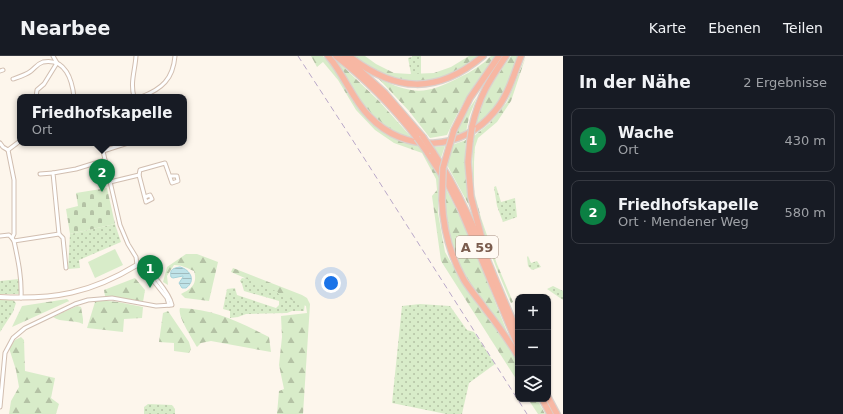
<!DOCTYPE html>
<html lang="de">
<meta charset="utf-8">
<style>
:root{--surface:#171b24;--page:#242831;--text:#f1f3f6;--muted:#9ea1a6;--line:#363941;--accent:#0b8043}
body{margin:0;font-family:"DejaVu Sans",sans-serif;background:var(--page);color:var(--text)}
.controls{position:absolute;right:12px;bottom:12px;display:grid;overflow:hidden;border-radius:8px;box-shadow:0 1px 3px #0004}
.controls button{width:36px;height:36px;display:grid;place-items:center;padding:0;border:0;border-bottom:1px solid var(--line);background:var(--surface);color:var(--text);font:20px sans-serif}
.you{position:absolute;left:331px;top:227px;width:14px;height:14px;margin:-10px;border:3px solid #fff;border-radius:50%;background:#1a73e8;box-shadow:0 0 0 6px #1a73e833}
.badge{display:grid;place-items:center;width:26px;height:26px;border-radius:50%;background:var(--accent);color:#fff;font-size:13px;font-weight:700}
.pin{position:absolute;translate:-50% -33px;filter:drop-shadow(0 1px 2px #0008)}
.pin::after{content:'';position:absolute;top:21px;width:14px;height:12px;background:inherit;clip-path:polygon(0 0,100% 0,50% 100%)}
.popup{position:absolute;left:17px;top:38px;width:170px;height:52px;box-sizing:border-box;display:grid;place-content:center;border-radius:8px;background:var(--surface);filter:drop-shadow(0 1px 3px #0005);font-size:13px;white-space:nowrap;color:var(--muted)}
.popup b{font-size:15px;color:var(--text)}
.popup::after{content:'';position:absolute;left:50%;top:100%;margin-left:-8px;border:8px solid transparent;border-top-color:var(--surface)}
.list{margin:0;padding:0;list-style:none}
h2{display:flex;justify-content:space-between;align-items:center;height:52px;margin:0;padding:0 16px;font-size:17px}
h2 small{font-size:13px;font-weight:400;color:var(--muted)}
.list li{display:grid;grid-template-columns:26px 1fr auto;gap:12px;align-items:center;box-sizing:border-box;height:64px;margin:0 8px 8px;padding:0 8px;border:1px solid var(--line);border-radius:8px}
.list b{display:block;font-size:15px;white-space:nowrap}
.list p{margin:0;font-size:13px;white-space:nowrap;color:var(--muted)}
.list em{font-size:13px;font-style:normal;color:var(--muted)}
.icon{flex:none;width:22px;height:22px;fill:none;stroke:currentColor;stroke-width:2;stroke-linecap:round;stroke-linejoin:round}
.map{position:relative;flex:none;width:563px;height:358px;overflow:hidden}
header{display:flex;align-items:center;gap:24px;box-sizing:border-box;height:56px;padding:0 20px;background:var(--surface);border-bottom:1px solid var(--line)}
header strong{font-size:19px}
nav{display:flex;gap:22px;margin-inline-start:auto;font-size:14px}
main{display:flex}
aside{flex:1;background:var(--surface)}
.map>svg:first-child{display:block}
.green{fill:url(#green-dots)}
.forest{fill:url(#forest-firs)}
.cemetery{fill:url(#cemetery-stones)}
.pitch{fill:#d8ecc9}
.water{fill:url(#water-rules);stroke:#a5d3da}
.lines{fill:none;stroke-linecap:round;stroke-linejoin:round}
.street-casing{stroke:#d1beb0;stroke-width:5}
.secondary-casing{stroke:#d6c0b0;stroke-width:6}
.highway-casing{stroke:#dad1cd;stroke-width:8}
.street{stroke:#fff;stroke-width:3}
.secondary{stroke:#fff;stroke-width:4}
.highway{stroke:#f7b7a3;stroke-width:5.5}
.rail{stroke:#b9a8c9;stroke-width:1;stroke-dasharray:6 4;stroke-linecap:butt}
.highway-bridge-casing{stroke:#dad1cd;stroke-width:8;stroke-linecap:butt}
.highway-bridge{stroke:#f7b7a3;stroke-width:5.5}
.labels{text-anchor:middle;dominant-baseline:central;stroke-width:3;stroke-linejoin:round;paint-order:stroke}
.shield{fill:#fffaf3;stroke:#a28b7f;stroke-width:1}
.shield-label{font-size:13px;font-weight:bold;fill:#7a5c4d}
</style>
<header>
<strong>Nearbee</strong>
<nav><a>Karte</a><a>Ebenen</a><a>Teilen</a></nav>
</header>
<main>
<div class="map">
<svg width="563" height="358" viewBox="0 0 563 358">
<defs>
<pattern id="green-dots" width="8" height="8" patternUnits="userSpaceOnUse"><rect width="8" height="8" fill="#d8ecc9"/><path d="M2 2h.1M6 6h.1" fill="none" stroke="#b4c2a5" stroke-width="1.8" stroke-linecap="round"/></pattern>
<pattern id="forest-firs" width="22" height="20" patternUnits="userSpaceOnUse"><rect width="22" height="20" fill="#d8ecc9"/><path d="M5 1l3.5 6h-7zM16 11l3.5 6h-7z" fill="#b4c2a5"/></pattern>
<pattern id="cemetery-stones" width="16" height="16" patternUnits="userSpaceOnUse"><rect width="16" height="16" fill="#d8ecc9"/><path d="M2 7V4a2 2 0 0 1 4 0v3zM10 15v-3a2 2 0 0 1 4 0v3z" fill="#b4c2a5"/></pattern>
<pattern id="water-rules" width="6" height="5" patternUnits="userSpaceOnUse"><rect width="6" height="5" fill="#bfe3e8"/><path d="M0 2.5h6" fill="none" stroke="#a0bbbe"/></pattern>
</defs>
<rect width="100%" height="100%" fill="#fdf6ec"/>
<g class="green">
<path d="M 412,0 L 421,0 L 421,18 L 411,18 L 408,2 L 412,1 Z"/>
<path d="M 496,130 L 501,146 L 515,142 L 517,161 L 503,166 L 497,150 L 494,131 Z"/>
<path d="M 115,168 L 121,186 L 79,204 L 80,212 L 68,213 L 70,178 Z"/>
<path d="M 528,200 L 531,207 L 537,205 L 541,211 L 532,214 L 528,210 L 527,201 Z"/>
<path d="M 242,222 L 250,223 L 305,246 L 304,255 L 292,255 L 287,257 L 246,258 L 238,261 L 230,262 L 230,255 L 223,253 L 227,233 L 235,232 L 237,239 L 276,252 L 279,249 L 279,245 L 244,235 L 242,228 L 240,225 Z"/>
<path d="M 19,223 L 21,237 L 19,238 L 0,238 L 0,225 Z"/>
<path d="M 553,230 L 563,235 L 563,244 L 547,233 Z"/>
<path d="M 0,244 L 13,244 L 16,247 L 13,256 L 0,276 Z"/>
<path d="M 420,248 L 450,250 L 467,274 L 474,276 L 495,308 L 469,327 L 462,358 L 446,358 L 392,347 L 402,250 Z"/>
<path d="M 148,348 L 172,349 L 175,353 L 175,358 L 144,358 L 144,351 Z"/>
</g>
<g class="forest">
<path d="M 311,0 L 323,0 L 334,12 L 358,52 L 371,67 L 386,78 L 400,85 L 419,90 L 432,107 L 439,120 L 438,157 L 445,196 L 466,233 L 500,277 L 518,305 L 518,326 L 441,205 L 432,140 L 437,134 L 436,123 L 422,97 L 394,87 L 375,74 L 356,54 L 338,24 L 323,6 L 317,11 Z"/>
<path d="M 332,0 L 379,45 L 413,83 C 400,78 387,73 376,63 C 358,47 347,20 332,0 Z"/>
<path d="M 354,0 L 365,0 L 376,8 L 394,17 L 410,18 L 434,17 L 451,11 L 469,0 L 478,0 C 435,35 397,32 354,0 Z"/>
<path d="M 491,0 L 496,0 C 476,25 460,50 447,79 L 430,82 L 409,55 L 378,22 C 413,39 426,39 460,21 C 471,16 482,9 491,0 Z"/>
<path d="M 511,0 L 519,0 C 509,26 498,55 474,71 C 481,43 495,22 511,0 Z"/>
<path d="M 526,0 L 511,45 L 497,66 L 478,82 L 475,91 L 474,106 L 474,135 L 481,162 L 497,208 L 513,246 L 511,247 C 487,190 466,143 474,80 L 490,67 L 507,46 Z"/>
<path d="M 477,41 L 469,61 L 466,76 L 455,80 L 462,63 Z"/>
<path d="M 466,84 C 464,108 465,130 471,153 L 447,109 L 452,89 Z"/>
<path d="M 445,90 L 441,102 L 434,91 Z"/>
<path d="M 444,129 L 470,180 L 494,243 L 508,278 C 488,251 461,223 452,190 C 446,170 444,150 444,129 Z"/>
<path d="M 186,198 L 197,198 L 218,206 L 209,245 L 185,242 L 181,238 C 191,233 198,228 194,215 C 187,212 182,209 174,209 L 167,220 L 168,229 L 163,226 L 167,211 Z"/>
<path d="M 233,212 L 302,239 L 307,242 L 310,248 L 303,358 L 277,358 L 279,335 L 284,333 L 279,309 L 282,281 L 281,260 L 307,257 L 306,250 L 278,238 L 278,236 L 231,216 Z"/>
<path d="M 135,222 L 145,234 L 143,246 L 105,240 L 104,234 Z"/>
<path d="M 67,243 L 69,245 L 12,271 L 22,250 Z"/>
<path d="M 98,244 L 118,246 L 143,251 L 142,262 L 124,263 L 123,276 L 87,272 L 95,246 Z"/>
<path d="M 77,250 L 81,251 L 83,263 L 83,268 C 73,263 61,267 53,261 Z"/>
<path d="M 180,252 C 214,253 239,266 269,281 L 271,296 L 211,285 L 201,287 L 197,291 C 192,282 177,260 180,252 Z"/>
<path d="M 168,255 L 189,286 L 191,293 L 189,297 L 174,295 L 174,287 L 159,286 L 163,257 Z"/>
<path d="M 21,281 L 24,284 L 25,315 L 55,322 L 51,342 L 59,348 L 56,358 L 9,358 L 11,345 L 19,331 L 16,314 L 9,292 L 15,284 Z"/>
<path d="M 528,343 L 537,343 L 545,358 L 538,358 Z"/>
</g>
<path class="cemetery" d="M 107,132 L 115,168 L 70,178 L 66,153 L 78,150 L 76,137 Z"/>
<path class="pitch" d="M 115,193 L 123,209 L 95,222 L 88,206 Z"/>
<path class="water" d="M 180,211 C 191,214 196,225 186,232 L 182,232 L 179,227 L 183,221 L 183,220 L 173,222 L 171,221 C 169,213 174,212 180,211 Z"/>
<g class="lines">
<defs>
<g id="street">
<path d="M 53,0 L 57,7"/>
<path d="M 0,15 L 3,14"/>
<path d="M 13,23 C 19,21 26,19 31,15 C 35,12 37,8 43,6 C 66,2 72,24 74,41"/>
<path d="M 36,41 L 37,34 L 44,28 L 57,7"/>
<path d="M 134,41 C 130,26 135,15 136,0"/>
<path d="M 141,41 C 162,33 173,23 175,0"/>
<path d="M 0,87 L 3,91 L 8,94"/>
<path d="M 8,94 L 14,124 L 14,178 L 12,182 L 14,185 C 18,204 22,222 21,242"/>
<path d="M 8,94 L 20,85"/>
<path d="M 103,95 L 128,87"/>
<path d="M 40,118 L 53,117"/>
<path d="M 139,119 L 146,146 L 152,143 L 150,139 L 145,141"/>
<path d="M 110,126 L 139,119 L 140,114 L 165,107 L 172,127 L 178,125 L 177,120 L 170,120"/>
<path d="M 59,178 L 63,182 L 66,212"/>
<path d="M 0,180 L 9,179 L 12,182"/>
<path d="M 14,185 L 59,178 L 53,117 L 76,113 L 105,104"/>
<path d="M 148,215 L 148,218 L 167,242 L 169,249"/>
<path d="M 0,351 L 5,297 L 13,282 L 25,272 L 75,248 L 88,244 L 112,242 L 156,250 L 172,249 C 170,239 148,208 137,209 L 136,201 L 128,188 L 120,169 L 103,95 L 99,87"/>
</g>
<path id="secondary" d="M 0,241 C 54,244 91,237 137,209"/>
<g id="highway">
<path d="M 328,0 C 344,18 352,43 369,60 C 405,98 462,96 495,55 C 508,40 514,18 521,0"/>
<path d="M 336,0 C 367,24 394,52 417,82"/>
<path d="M 344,0 L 385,37 L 423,81"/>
<path d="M 349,0 C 395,36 437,39 483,0"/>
<path d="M 472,71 C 479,40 489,25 506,0"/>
<path d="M 454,74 L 470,42 L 499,0"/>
<path d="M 470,85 L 468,106 L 471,141 L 483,187"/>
<path d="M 427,96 L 449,130 L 461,154 L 518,290"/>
<path d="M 433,96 C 471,152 490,216 518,276"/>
<path d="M 442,144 C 443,172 450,199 464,224 C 471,235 479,244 486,254 C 498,269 508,284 518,300"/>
<path d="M 548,341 L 557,358"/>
<path d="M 542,343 L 550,358"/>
</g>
</defs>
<use href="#street" class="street-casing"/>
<use href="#secondary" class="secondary-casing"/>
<use href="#highway" class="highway-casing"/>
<use href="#street" class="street"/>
<use href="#secondary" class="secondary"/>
<use href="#highway" class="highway"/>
<path class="rail" d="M 298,0 L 350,80 L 527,358"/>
<defs>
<g id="highway-bridge">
<path d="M 423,81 L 433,96"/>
<path d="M 417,82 L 427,96"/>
<path d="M 470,85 L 472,71"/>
<path d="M 442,144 L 443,112 L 454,74"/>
</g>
</defs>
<use href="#highway-bridge" class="highway-bridge-casing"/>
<use href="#highway-bridge" class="highway-bridge"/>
</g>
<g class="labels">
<rect class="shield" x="456" y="180" width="42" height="22" rx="3"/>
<g class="shield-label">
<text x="477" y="191">A 59</text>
</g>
</g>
</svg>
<div class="controls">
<button>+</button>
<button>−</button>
<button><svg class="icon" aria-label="layers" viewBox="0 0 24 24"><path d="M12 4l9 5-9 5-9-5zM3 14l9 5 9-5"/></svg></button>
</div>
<div class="you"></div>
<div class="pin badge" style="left:150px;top:232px">1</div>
<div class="pin badge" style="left:102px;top:136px">2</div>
<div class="popup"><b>Friedhofskapelle</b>Ort</div>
</div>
<aside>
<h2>In der Nähe<small>2 Ergebnisse</small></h2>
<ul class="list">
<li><span class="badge">1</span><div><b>Wache</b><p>Ort</p></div><em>430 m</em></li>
<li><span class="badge">2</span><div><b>Friedhofskapelle</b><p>Ort · Mendener Weg</p></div><em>580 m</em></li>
</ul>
</aside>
</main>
